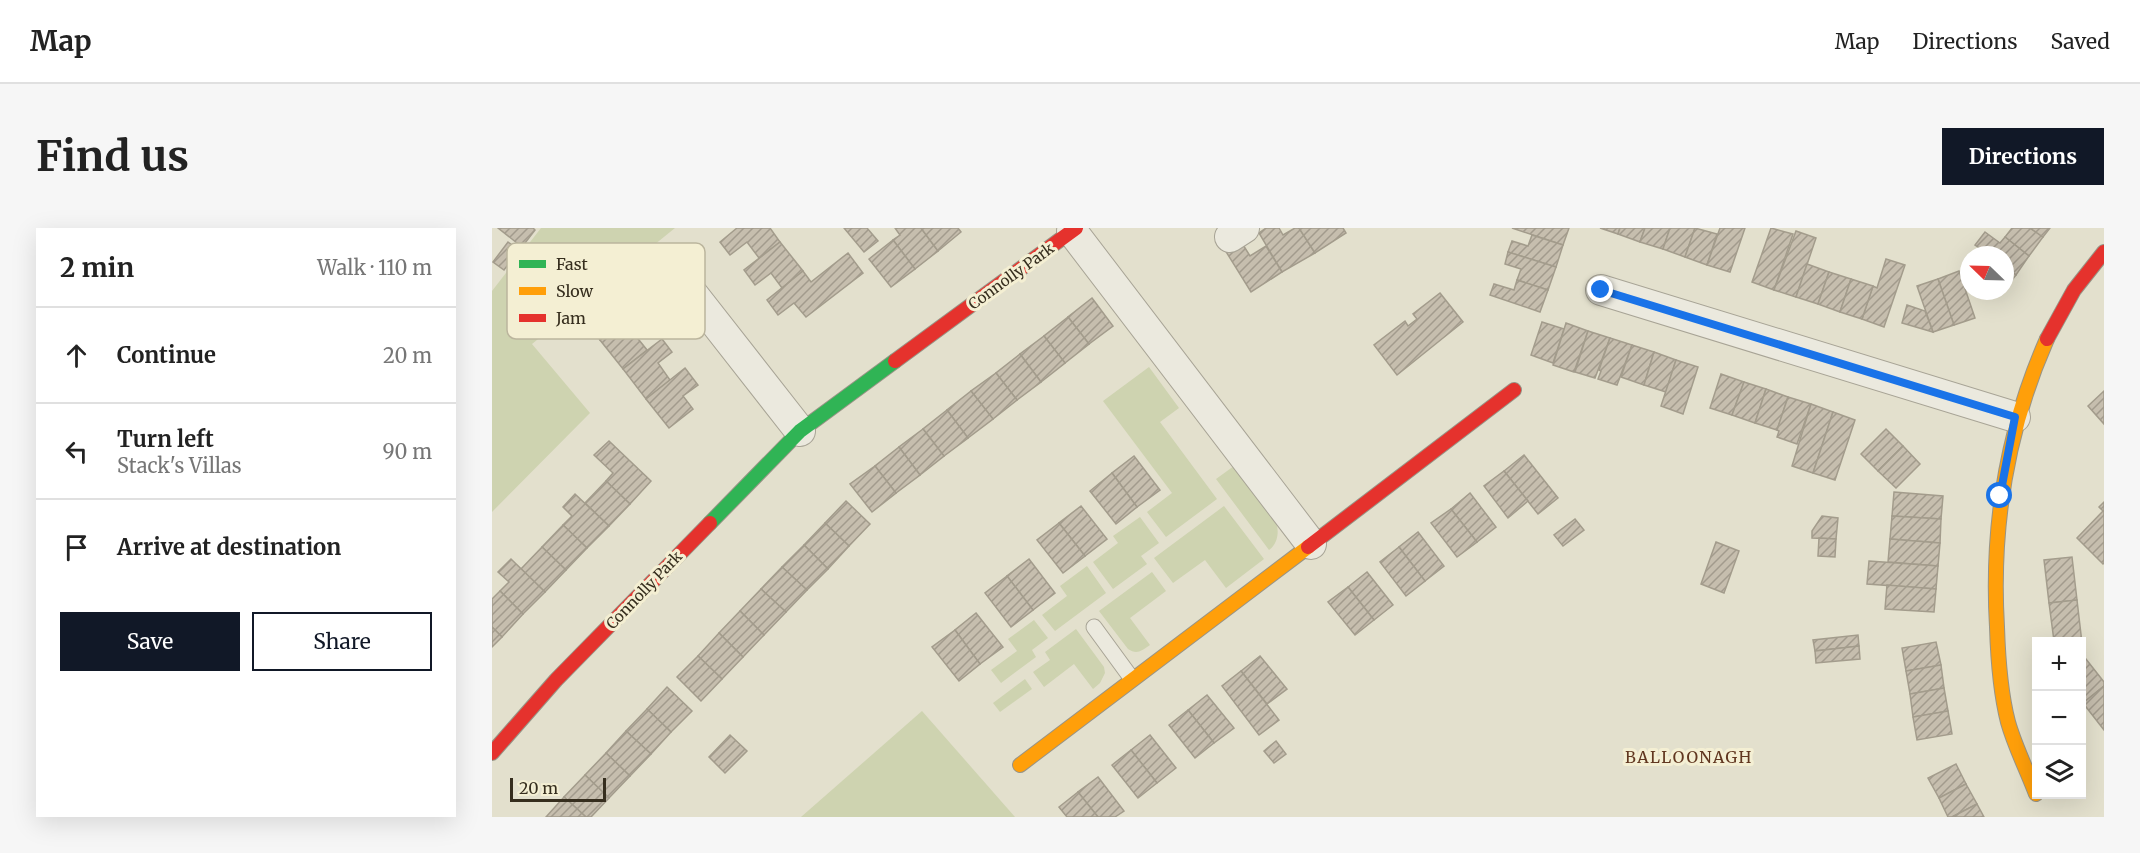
<!DOCTYPE html>
<meta charset="utf-8">
<style>
:root{--surface:#fff;--page:#f6f6f6;--text:#222;--muted:#767676;--line:#e0e0e0;--accent:#111827}
body{margin:0;font-family:Merriweather,serif;background:var(--page);color:var(--text)}
.controls{position:absolute;right:18px;bottom:18px;display:grid;overflow:hidden;border-radius:0px;box-shadow:0 6px 24px #0002}
.controls button{width:54px;height:54px;display:grid;place-items:center;padding:0;border:0;border-bottom:2px solid var(--line);background:var(--surface);color:var(--text);font:30px sans-serif}
.compass{position:absolute;left:1468px;top:18px;width:54px;height:54px;border-radius:50%;background:var(--surface);box-shadow:0 6px 24px #0002;rotate:293deg}
.scale{position:absolute;left:18px;bottom:15px;width:96px;box-sizing:border-box;padding-left:6px;border:3px solid #362e1e;border-top:0;font-size:16px;line-height:21px;white-space:nowrap;color:#362e1e;-webkit-text-stroke:4px #f4efd3;paint-order:stroke}
.stop{position:absolute;width:18px;height:18px;margin:-14px;border:4px solid #1a73e8;border-radius:50%;background:#fff}
.stop.end{background:#1a73e8;border-color:#fff;box-shadow:0 2px 6px #0008}
.list{margin:0;padding:0;list-style:none}
h2{display:flex;justify-content:space-between;align-items:center;height:78px;margin:0;padding:0 24px;font-size:26px}
h2 small{font-size:20px;font-weight:400;color:var(--muted)}
.list li{display:grid;grid-template-columns:39px 1fr auto;gap:18px;align-items:center;box-sizing:border-box;height:96px;padding:0 24px;border-top:2px solid var(--line)}
.list b{display:block;font-size:22px;white-space:nowrap}
.list p{margin:0;font-size:20px;white-space:nowrap;color:var(--muted)}
.list em{font-size:20px;font-style:normal;color:var(--muted)}
.actions{display:flex;gap:12px;padding:18px 24px}
.actions a{flex:1;padding:14px 0;border:2px solid var(--accent);border-radius:0px;text-align:center;font-size:21px;color:var(--accent)}
.actions .main{background:var(--accent);color:#fff}
.icon{flex:none;width:33px;height:33px;fill:none;stroke:currentColor;stroke-width:2;stroke-linecap:round;stroke-linejoin:round}
.map{position:relative;flex:none;width:1612px;height:589px;overflow:hidden;border-radius:0px}
header{display:flex;align-items:center;gap:36px;box-sizing:border-box;height:84px;padding:0 30px;background:var(--surface);border-bottom:2px solid var(--line)}
header strong{font-size:28px}
nav{display:flex;gap:33px;margin-inline-start:auto;font-size:21px}
.intro{display:flex;align-items:center;justify-content:space-between;box-sizing:border-box;height:144px;padding:0 36px}
h1{margin:0;font-size:42px}
.button{padding:15px 27px;border-radius:0px;background:var(--accent);color:#fff;font-size:21px;font-weight:700}
main{display:flex;gap:36px;padding:0 36px}
aside{flex:1;background:var(--surface);border-radius:0px;box-shadow:0 6px 24px #0002}
.map>svg:first-child{display:block}
.green{fill:#ced3b0}
.building{fill:url(#building-hatch);stroke:#a39c8c;stroke-width:1.5}
.lines{fill:none;stroke-linecap:round;stroke-linejoin:round}
.lane-casing{stroke:#a8a496;stroke-width:17}
.street-casing{stroke:#a8a496;stroke-width:32}
.fast-casing{stroke:#989486;stroke-width:16}
.slow-casing{stroke:#989486;stroke-width:16}
.jam-casing{stroke:#989486;stroke-width:16}
.lane{stroke:#ebe9de;stroke-width:15}
.street{stroke:#ebe9de;stroke-width:30}
.fast{stroke:#30b455;stroke-width:14}
.slow{stroke:#ff9f0a;stroke-width:14}
.jam{stroke:#e5322d;stroke-width:14}
.route{stroke:#1a73e8;stroke-width:8}
.labels{text-anchor:middle;dominant-baseline:central;stroke-width:6;stroke-linejoin:round;paint-order:stroke}
.street-label{font-size:15px;fill:#362e1e;stroke:#f4efd3}
.neighbourhood-label{font-size:16px;letter-spacing:1.5px;fill:#613720;stroke:#f4efd3}
.key{fill:#f4efd3;stroke:#bbb59d;stroke-width:1.5}
.key-label{font-size:16px;fill:#362e1e}
</style>
<header>
<strong>Map</strong>
<nav><a>Map</a><a>Directions</a><a>Saved</a></nav>
</header>
<div class="intro"><h1>Find us</h1><a class="button">Directions</a></div>
<main>
<aside>
<h2>2 min<small>Walk · 110 m</small></h2>
<ul class="list">
<li><svg class="icon" aria-label="ahead" viewBox="0 0 24 24"><path d="M12 20V5M6 11l6-6 6 6"/></svg><div><b>Continue</b></div><em>20 m</em></li>
<li><svg class="icon" aria-label="left" viewBox="0 0 24 24"><path d="M17 20v-9H6M10 6l-5 5 5 5"/></svg><div><b>Turn left</b><p>Stack's Villas</p></div><em>90 m</em></li>
<li><svg class="icon" aria-label="arrive" viewBox="0 0 24 24"><path d="M6 21V4h12l-3 4 3 4H6"/></svg><div><b>Arrive at destination</b></div></li>
</ul>
<div class="actions"><a class="main">Save</a><a>Share</a></div>
</aside>
<div class="map">
<svg width="1612" height="589" viewBox="0 0 1612 589">
<defs>
<pattern id="building-hatch" width="6" height="6" patternUnits="userSpaceOnUse" patternTransform="scale(1.5)"><rect width="6" height="6" fill="#c6beae"/><path d="M-1 1l2-2M0 6l6-6M5 7l2-2" fill="none" stroke="#a29b8d"/></pattern>
</defs>
<rect width="100%" height="100%" fill="#e3e0cd"/>
<g class="green">
<path d="M 49,0 L 183,0 L 40,116 L 98,185 L 0,284 L 0,63 Z"/>
<path d="M 657,139 L 687,180 L 668,194 L 725,271 L 674,309 L 655,284 L 680,265 L 611,173 Z"/>
<path d="M 742,238 C 754,253 775,276 783,292 C 788,302 786,316 777,322 L 724,251 Z"/>
<path d="M 732,278 L 772,331 L 734,360 L 713,332 L 681,355 L 662,330 Z"/>
<path d="M 648,289 L 667,315 L 649,328 L 655,336 L 621,361 L 601,334 L 626,315 L 621,308 Z"/>
<path d="M 595,338 L 614,365 L 563,403 L 550,387 L 575,368 L 568,358 Z"/>
<path d="M 660,344 L 674,363 L 638,390 L 658,417 C 649,423 645,427 636,421 L 607,383 Z"/>
<path d="M 542,392 L 556,410 L 540,422 L 544,429 L 509,455 L 499,442 L 525,423 L 516,411 Z"/>
<path d="M 584,401 L 612,439 L 613,445 L 608,455 L 601,461 L 582,436 L 552,459 L 541,444 L 558,432 L 553,424 Z"/>
<path d="M 533,451 L 540,461 L 508,484 L 501,475 Z"/>
<path d="M 430,483 L 523,589 L 309,589 Z"/>
</g>
<g class="building">
<path d="M 6,0 L 41,0 L 43,2 L 30,19 Z"/>
<path d="M 278,0 L 288,14 L 267,30 L 255,14 L 238,27 L 228,14 L 245,0 Z"/>
<path d="M 352,0 L 375,0 L 386,13 L 372,24 Z"/>
<path d="M 403,0 L 429,0 L 446,23 L 423,41 L 401,12 L 408,7 Z"/>
<path d="M 429,0 L 466,0 L 469,4 L 446,23 Z"/>
<path d="M 774,0 L 787,0 L 791,7 L 803,0 L 807,0 L 823,25 L 790,44 L 767,5 Z"/>
<path d="M 807,0 L 851,0 L 854,5 L 823,25 Z"/>
<path d="M 1020,0 L 1077,0 L 1071,17 Z"/>
<path d="M 1108,0 L 1128,0 L 1126,6 Z"/>
<path d="M 1128,0 L 1153,0 L 1148,14 L 1126,6 Z"/>
<path d="M 1153,0 L 1178,0 L 1171,21 L 1148,14 Z"/>
<path d="M 1178,0 L 1203,0 L 1193,29 L 1171,21 Z"/>
<path d="M 1203,0 L 1225,6 L 1215,37 L 1193,29 Z"/>
<path d="M 1228,0 L 1253,0 L 1238,44 L 1215,37 Z"/>
<path d="M 1279,0 L 1301,6 L 1282,62 L 1260,54 Z"/>
<path d="M 1520,0 L 1538,0 L 1551,9 L 1537,28 L 1513,9 Z"/>
<path d="M 1538,0 L 1558,0 L 1551,9 Z"/>
<path d="M 1304,3 L 1324,10 L 1304,69 L 1282,62 Z"/>
<path d="M 1493,4 L 1508,15 L 1513,9 L 1537,28 L 1524,47 L 1513,39 L 1513,27 L 1498,27 L 1483,17 Z"/>
<path d="M 1040,7 L 1071,17 L 1064,39 L 1016,24 L 1020,13 L 1036,18 Z"/>
<path d="M 401,12 L 423,41 L 399,59 L 377,31 Z"/>
<path d="M 748,12 L 758,28 L 774,18 L 790,44 L 759,64 L 733,22 Z"/>
<path d="M 16,14 L 27,22 L 12,42 L 1,34 Z"/>
<path d="M 288,14 L 311,43 L 290,60 L 279,45 L 263,57 L 252,42 Z"/>
<path d="M 1016,24 L 1064,39 L 1056,62 L 1025,52 L 1029,41 L 1013,36 Z"/>
<path d="M 356,25 L 371,45 L 314,89 L 302,75 L 286,87 L 275,72 L 311,43 L 319,54 Z"/>
<path d="M 1394,31 L 1413,37 L 1392,99 L 1370,91 L 1381,58 L 1385,60 Z"/>
<path d="M 1315,36 L 1337,44 L 1326,76 L 1304,69 Z"/>
<path d="M 1513,39 L 1524,47 L 1513,61 Z"/>
<path d="M 1467,43 L 1483,90 L 1462,97 L 1446,51 Z"/>
<path d="M 1337,44 L 1359,51 L 1348,84 L 1326,76 Z"/>
<path d="M 1359,51 L 1381,58 L 1370,91 L 1348,84 Z"/>
<path d="M 1446,51 L 1462,97 L 1441,104 L 1425,58 Z"/>
<path d="M 1025,52 L 1056,62 L 1048,84 L 998,67 L 1002,56 L 1022,62 Z"/>
<path d="M 122,53 L 132,66 L 120,76 L 132,92 L 108,112 L 85,82 Z"/>
<path d="M 948,65 L 971,94 L 905,147 L 882,117 L 913,93 L 916,98 L 925,91 L 921,86 Z"/>
<path d="M 600,70 L 621,98 L 597,116 L 576,89 Z"/>
<path d="M 1415,77 L 1433,83 L 1441,104 L 1410,95 Z"/>
<path d="M 146,81 L 157,96 L 143,107 L 155,122 L 131,141 L 108,112 Z"/>
<path d="M 576,89 L 597,116 L 573,135 L 552,108 Z"/>
<path d="M 1050,94 L 1072,101 L 1061,135 L 1039,127 Z"/>
<path d="M 1074,95 L 1096,103 L 1082,144 L 1061,137 Z"/>
<path d="M 1096,103 L 1118,110 L 1103,150 L 1083,144 Z"/>
<path d="M 552,108 L 573,135 L 549,154 L 528,126 Z"/>
<path d="M 1118,110 L 1140,117 L 1125,157 L 1106,151 L 1109,143 L 1107,142 Z"/>
<path d="M 170,111 L 180,124 L 166,135 L 178,152 L 154,171 L 131,141 Z"/>
<path d="M 1140,117 L 1162,124 L 1152,157 L 1129,149 Z"/>
<path d="M 1162,124 L 1184,132 L 1174,164 L 1152,157 Z"/>
<path d="M 528,126 L 549,154 L 525,172 L 504,145 Z"/>
<path d="M 1184,132 L 1206,139 L 1191,186 L 1169,178 Z"/>
<path d="M 193,140 L 206,157 L 191,168 L 201,181 L 177,200 L 154,171 Z"/>
<path d="M 504,145 L 525,172 L 501,191 L 479,163 Z"/>
<path d="M 1229,146 L 1252,154 L 1240,187 L 1218,180 Z"/>
<path d="M 1252,154 L 1274,161 L 1263,195 L 1240,187 Z"/>
<path d="M 1274,161 L 1296,169 L 1285,202 L 1263,195 Z"/>
<path d="M 479,163 L 501,191 L 476,210 L 455,182 Z"/>
<path d="M 1612,163 L 1612,196 L 1596,178 Z"/>
<path d="M 1296,169 L 1319,176 L 1305,216 L 1285,209 L 1287,203 L 1285,202 Z"/>
<path d="M 1319,176 L 1341,184 L 1321,245 L 1300,238 Z"/>
<path d="M 455,182 L 476,210 L 452,228 L 431,201 Z"/>
<path d="M 1341,184 L 1363,192 L 1343,252 L 1321,245 Z"/>
<path d="M 431,201 L 452,228 L 428,247 L 407,219 Z"/>
<path d="M 1394,201 L 1411,218 L 1386,243 L 1369,226 Z"/>
<path d="M 117,213 L 159,253 L 138,276 L 114,253 L 121,245 L 102,227 Z"/>
<path d="M 1411,218 L 1428,236 L 1404,260 L 1386,243 Z"/>
<path d="M 407,219 L 428,247 L 404,265 L 383,238 Z"/>
<path d="M 1032,227 L 1066,270 L 1046,286 L 1012,243 Z"/>
<path d="M 642,228 L 668,262 L 645,279 L 620,245 Z"/>
<path d="M 383,238 L 404,265 L 380,284 L 358,256 Z"/>
<path d="M 1012,243 L 1036,273 L 1016,290 L 992,258 Z"/>
<path d="M 620,245 L 645,279 L 624,296 L 598,263 Z"/>
<path d="M 114,253 L 138,276 L 117,298 L 93,275 Z"/>
<path d="M 1402,264 L 1451,268 L 1449,291 L 1400,288 Z"/>
<path d="M 978,265 L 1004,299 L 985,314 L 959,281 Z"/>
<path d="M 83,266 L 117,298 L 95,320 L 71,297 L 80,288 L 71,279 Z"/>
<path d="M 354,273 L 378,296 L 357,318 L 333,295 Z"/>
<path d="M 1612,274 L 1612,335 L 1611,336 L 1585,310 L 1611,283 L 1607,279 Z"/>
<path d="M 589,278 L 615,311 L 593,328 L 567,295 Z"/>
<path d="M 959,281 L 985,314 L 965,329 L 939,295 Z"/>
<path d="M 1330,288 L 1346,290 L 1344,311 L 1320,310 L 1320,303 Z"/>
<path d="M 1400,288 L 1449,291 L 1448,315 L 1398,311 Z"/>
<path d="M 1083,291 L 1092,302 L 1071,318 L 1062,307 Z"/>
<path d="M 333,295 L 357,318 L 336,341 L 312,317 Z"/>
<path d="M 567,295 L 593,328 L 571,345 L 545,312 Z"/>
<path d="M 71,297 L 95,320 L 74,342 L 50,319 Z"/>
<path d="M 926,304 L 952,338 L 933,353 L 907,319 Z"/>
<path d="M 1327,310 L 1344,311 L 1343,329 L 1326,328 Z"/>
<path d="M 1398,311 L 1448,315 L 1446,338 L 1396,334 Z"/>
<path d="M 1224,314 L 1247,323 L 1232,365 L 1209,356 Z"/>
<path d="M 312,317 L 336,341 L 315,362 L 290,339 Z"/>
<path d="M 50,319 L 74,342 L 53,364 L 29,341 Z"/>
<path d="M 907,319 L 933,353 L 914,368 L 888,334 Z"/>
<path d="M 1580,329 L 1585,372 L 1557,375 L 1552,332 Z"/>
<path d="M 19,331 L 53,364 L 31,386 L 8,363 L 17,354 L 6,344 Z"/>
<path d="M 537,331 L 563,365 L 541,382 L 515,348 Z"/>
<path d="M 1377,333 L 1446,338 L 1444,361 L 1375,356 Z"/>
<path d="M 290,339 L 315,362 L 294,384 L 269,361 Z"/>
<path d="M 875,344 L 901,377 L 882,392 L 856,359 Z"/>
<path d="M 515,348 L 541,382 L 519,399 L 493,365 Z"/>
<path d="M 1395,357 L 1444,361 L 1442,384 L 1393,381 Z"/>
<path d="M 856,359 L 882,392 L 863,407 L 836,374 Z"/>
<path d="M 269,361 L 294,384 L 272,407 L 248,383 Z"/>
<path d="M 8,363 L 31,386 L 10,409 L 0,399 L 0,371 Z"/>
<path d="M 1585,372 L 1590,415 L 1590,413 L 1562,413 L 1557,375 Z"/>
<path d="M 248,383 L 272,407 L 251,429 L 227,405 Z"/>
<path d="M 484,385 L 511,419 L 488,436 L 463,402 Z"/>
<path d="M 0,399 L 10,409 L 0,419 Z"/>
<path d="M 463,402 L 488,436 L 467,453 L 440,419 Z"/>
<path d="M 227,405 L 251,429 L 230,451 L 206,428 Z"/>
<path d="M 1366,407 L 1367,418 L 1323,423 L 1321,412 Z"/>
<path d="M 1444,414 L 1449,437 L 1414,443 L 1410,420 Z"/>
<path d="M 1367,418 L 1368,431 L 1324,435 L 1323,423 Z"/>
<path d="M 1590,426 L 1612,454 L 1612,458 L 1591,475 Z"/>
<path d="M 206,428 L 230,451 L 209,473 L 185,449 Z"/>
<path d="M 768,428 L 795,461 L 775,476 L 749,443 Z"/>
<path d="M 1449,437 L 1452,460 L 1418,466 L 1414,443 Z"/>
<path d="M 749,443 L 787,492 L 767,507 L 730,458 Z"/>
<path d="M 1612,458 L 1612,502 L 1591,475 Z"/>
<path d="M 175,459 L 200,483 L 179,504 L 155,481 Z"/>
<path d="M 1452,460 L 1456,483 L 1421,489 L 1418,466 Z"/>
<path d="M 715,467 L 742,500 L 722,515 L 696,482 Z"/>
<path d="M 155,481 L 179,504 L 159,526 L 134,503 Z"/>
<path d="M 696,482 L 722,515 L 703,530 L 677,497 Z"/>
<path d="M 1456,483 L 1460,506 L 1425,512 L 1421,489 Z"/>
<path d="M 134,503 L 159,526 L 138,548 L 114,525 Z"/>
<path d="M 238,507 L 255,523 L 233,545 L 217,529 Z"/>
<path d="M 658,507 L 684,540 L 665,555 L 639,522 Z"/>
<path d="M 784,513 L 794,526 L 782,535 L 772,523 Z"/>
<path d="M 639,522 L 665,555 L 646,570 L 620,537 Z"/>
<path d="M 114,525 L 138,548 L 117,570 L 93,547 Z"/>
<path d="M 1464,536 L 1474,556 L 1447,570 L 1436,550 Z"/>
<path d="M 93,547 L 117,570 L 99,589 L 94,589 L 72,569 Z"/>
<path d="M 606,549 L 632,583 L 623,589 L 606,589 L 586,564 Z"/>
<path d="M 1474,556 L 1485,576 L 1460,589 L 1456,589 L 1447,570 Z"/>
<path d="M 586,564 L 606,589 L 575,589 L 567,579 Z"/>
<path d="M 72,569 L 94,589 L 54,589 Z"/>
<path d="M 1485,576 L 1492,589 L 1460,589 Z"/>
</g>
<g class="lines">
<defs>
<path id="lane" d="M 602,399 L 640,451"/>
<g id="street">
<path d="M 580,3 L 819,316"/>
<path d="M 738,9 L 752,0"/>
<path d="M 178,37 L 308,203"/>
<path d="M 1109,62 L 1523,189"/>
</g>
<path id="fast" d="M 218,295 L 308,203 L 403,133"/>
<g id="slow">
<path d="M 528,537 L 816,319"/>
<path d="M 1544,566 C 1535,542 1523,519 1516,494 C 1508,463 1506,431 1505,399 C 1499,298 1514,204 1555,111"/>
</g>
<g id="jam">
<path d="M 1555,111 L 1582,62 L 1612,24"/>
<path d="M 403,133 L 584,0"/>
<path d="M 816,319 L 1022,162"/>
<path d="M 0,525 L 64,452 L 218,295"/>
</g>
</defs>
<use href="#lane" class="lane-casing"/>
<use href="#street" class="street-casing"/>
<use href="#fast" class="fast-casing"/>
<use href="#slow" class="slow-casing"/>
<use href="#jam" class="jam-casing"/>
<use href="#lane" class="lane"/>
<use href="#street" class="street"/>
<use href="#fast" class="fast"/>
<use href="#slow" class="slow"/>
<use href="#jam" class="jam"/>
</g>
<g class="lines">
<path class="route" d="M 1109,62 L 1523,189 L 1508,268"/>
</g>
<g class="labels">
<g class="street-label">
<text transform="translate(519 48) rotate(-36)">Connolly Park</text>
<text transform="translate(152 362) rotate(-46)">Connolly Park</text>
</g>
<g class="neighbourhood-label">
<text x="1197" y="529">BALLOONAGH</text>
</g>
</g>
<rect x="15" y="15" width="198" height="96" rx="9" class="key"/>
<rect x="27" y="32" width="27" height="8" fill="#30b455"/>
<rect x="27" y="59" width="27" height="8" fill="#ff9f0a"/>
<rect x="27" y="86" width="27" height="8" fill="#e5322d"/>
<g class="key-label">
<text x="64" y="42">Fast</text>
<text x="64" y="69">Slow</text>
<text x="64" y="96">Jam</text>
</g>
</svg>
<div class="controls">
<button>+</button>
<button>−</button>
<button><svg class="icon" aria-label="layers" viewBox="0 0 24 24"><path d="M12 4l9 5-9 5-9-5zM3 14l9 5 9-5"/></svg></button>
</div>
<svg class="compass" viewBox="-18 -18 36 36"><path d="M0-13l5 13h-10z" fill="#e53935"/><path d="M0 13l5-13h-10z" fill="#767676"/></svg>
<div class="scale">20 m</div>
<div class="stop" style="left:1508px;top:268px"></div>
<div class="stop end" style="left:1109px;top:62px"></div>
</div>
</main>
